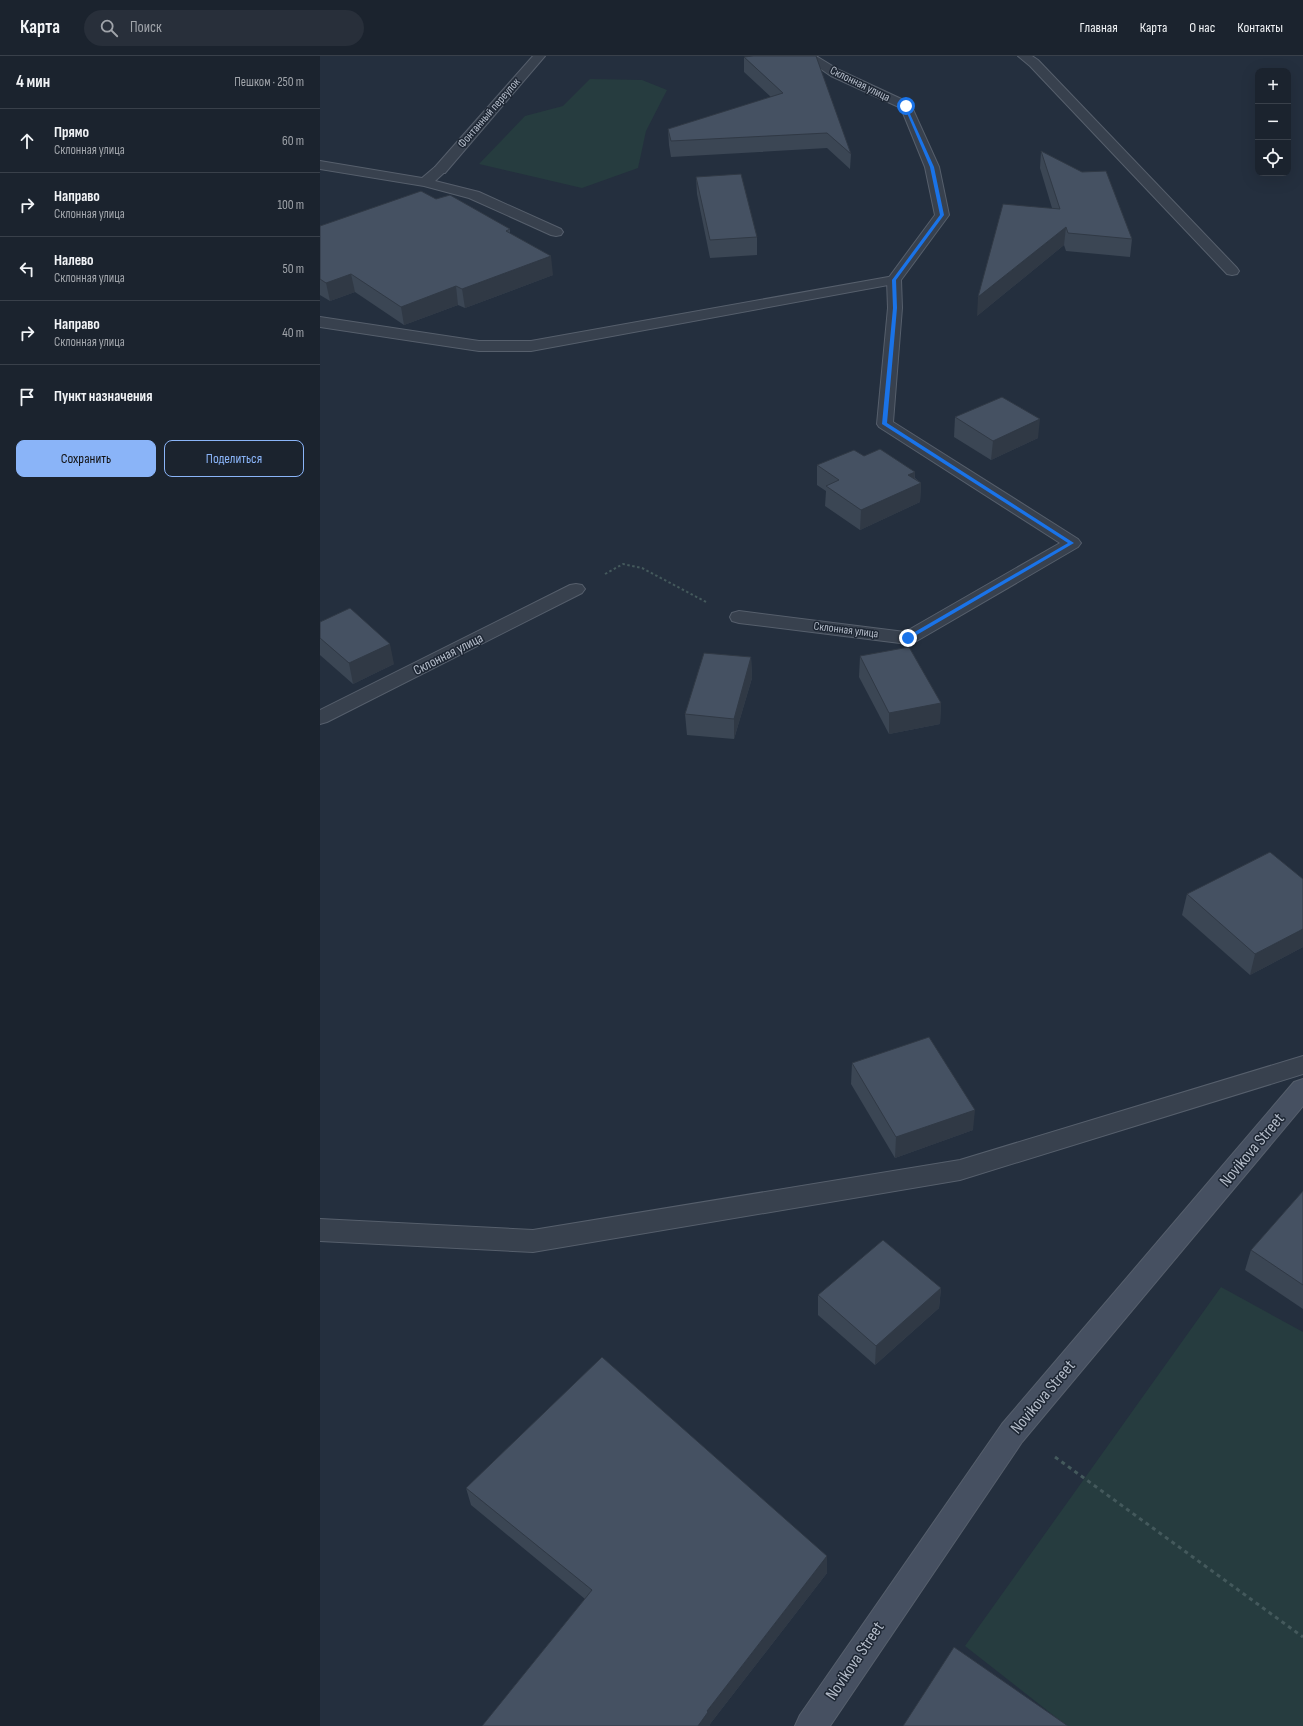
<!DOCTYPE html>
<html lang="ru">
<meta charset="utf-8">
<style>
:root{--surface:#1b232e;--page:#282f3a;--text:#f1f3f6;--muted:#a0a4aa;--line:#39404a;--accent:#8ab4f8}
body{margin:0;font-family:"Sofia Sans Condensed",sans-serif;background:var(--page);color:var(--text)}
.controls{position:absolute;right:12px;top:12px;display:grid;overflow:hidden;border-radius:8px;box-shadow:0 4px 16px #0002}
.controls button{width:36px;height:36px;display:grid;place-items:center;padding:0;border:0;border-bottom:1px solid var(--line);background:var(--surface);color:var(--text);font:20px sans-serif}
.stop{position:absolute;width:12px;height:12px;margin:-9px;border:3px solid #1a73e8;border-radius:50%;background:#fff}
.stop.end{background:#1a73e8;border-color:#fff;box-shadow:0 1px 4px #0008}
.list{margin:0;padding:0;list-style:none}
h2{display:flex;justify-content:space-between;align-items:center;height:52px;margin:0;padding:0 16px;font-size:17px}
h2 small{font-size:13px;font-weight:400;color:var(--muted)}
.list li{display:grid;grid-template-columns:26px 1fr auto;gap:12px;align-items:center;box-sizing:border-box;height:64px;padding:0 16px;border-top:1px solid var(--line)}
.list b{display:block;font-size:15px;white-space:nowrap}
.list p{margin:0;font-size:13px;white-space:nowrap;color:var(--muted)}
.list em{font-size:13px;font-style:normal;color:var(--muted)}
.actions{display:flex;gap:8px;padding:12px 16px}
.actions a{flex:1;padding:9px 0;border:1px solid var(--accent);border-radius:8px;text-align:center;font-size:14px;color:var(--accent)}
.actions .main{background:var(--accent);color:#111}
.icon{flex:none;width:22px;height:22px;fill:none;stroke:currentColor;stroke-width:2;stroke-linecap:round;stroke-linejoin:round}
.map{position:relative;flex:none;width:983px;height:1670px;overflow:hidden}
header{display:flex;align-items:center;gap:24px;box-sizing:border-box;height:56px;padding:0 20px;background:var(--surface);border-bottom:1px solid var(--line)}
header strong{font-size:19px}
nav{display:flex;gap:22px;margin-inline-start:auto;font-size:14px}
.search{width:280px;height:36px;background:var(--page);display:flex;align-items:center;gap:10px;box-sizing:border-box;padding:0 14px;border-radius:22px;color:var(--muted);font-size:15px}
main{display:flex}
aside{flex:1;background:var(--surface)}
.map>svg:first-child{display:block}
.green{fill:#263c3f}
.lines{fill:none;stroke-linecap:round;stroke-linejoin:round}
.service-casing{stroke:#565f6c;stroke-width:2}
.minor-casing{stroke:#565f6c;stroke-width:2}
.secondary-casing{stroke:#565f6c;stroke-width:2}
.path-far1{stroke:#44595c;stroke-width:2;stroke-dasharray:2.5 2.5;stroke-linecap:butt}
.path{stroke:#44595c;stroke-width:3;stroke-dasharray:4 4;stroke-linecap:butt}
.service{fill:#38414e;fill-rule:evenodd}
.minor{fill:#38414e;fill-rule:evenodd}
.secondary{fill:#465061;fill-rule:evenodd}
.wall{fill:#3b4654}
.shaded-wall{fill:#303945}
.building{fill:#455162;stroke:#303945}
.route{fill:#1a73e8}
.labels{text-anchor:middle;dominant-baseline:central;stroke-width:3;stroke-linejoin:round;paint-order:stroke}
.far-street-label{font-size:12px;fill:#b4bcc9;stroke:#1d2633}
.street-label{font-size:14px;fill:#b4bcc9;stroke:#1d2633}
.near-street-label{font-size:17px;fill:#b4bcc9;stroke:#1d2633}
</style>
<header>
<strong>Карта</strong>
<div class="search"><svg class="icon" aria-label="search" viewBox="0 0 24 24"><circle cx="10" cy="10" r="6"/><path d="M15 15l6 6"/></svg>Поиск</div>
<nav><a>Главная</a><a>Карта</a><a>О нас</a><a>Контакты</a></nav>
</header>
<main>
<aside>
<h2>4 мин<small>Пешком · 250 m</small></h2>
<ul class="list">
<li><svg class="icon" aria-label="ahead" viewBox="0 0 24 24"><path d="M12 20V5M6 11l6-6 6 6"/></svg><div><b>Прямо</b><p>Склонная улица</p></div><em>60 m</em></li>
<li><svg class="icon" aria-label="right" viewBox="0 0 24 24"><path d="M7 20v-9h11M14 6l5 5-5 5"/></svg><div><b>Направо</b><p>Склонная улица</p></div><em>100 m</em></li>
<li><svg class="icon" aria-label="left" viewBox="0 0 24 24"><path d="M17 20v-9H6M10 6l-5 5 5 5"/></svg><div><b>Налево</b><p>Склонная улица</p></div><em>50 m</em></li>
<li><svg class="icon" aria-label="right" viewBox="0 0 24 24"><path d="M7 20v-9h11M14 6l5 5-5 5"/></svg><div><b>Направо</b><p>Склонная улица</p></div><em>40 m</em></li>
<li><svg class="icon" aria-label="arrive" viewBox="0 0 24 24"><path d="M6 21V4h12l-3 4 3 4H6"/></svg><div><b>Пункт назначения</b></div></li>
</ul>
<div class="actions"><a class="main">Сохранить</a><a>Поделиться</a></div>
</aside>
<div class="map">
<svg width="983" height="1670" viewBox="0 0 983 1670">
<rect width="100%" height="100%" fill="#242f3e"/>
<g class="green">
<path d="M 270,23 L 322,24 L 347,34 L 326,75 L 318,112 L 262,132 L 159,108 L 205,60 L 243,50 Z"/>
<path d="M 901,1231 L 983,1276 L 983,1670 L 747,1670 L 645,1590 Z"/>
</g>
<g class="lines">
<defs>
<g id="service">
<path d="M 698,0 L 712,0 L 718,4 L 917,212 L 919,215 L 917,218 L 912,219 L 907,218 L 710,10 Z"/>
<path d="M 0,105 L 102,122 L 115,111 L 125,111 L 127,114 L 115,125 L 159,136 L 241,173 L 243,176 L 241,179 L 236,180 L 231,179 L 149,142 L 104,130 L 0,113 Z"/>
<path d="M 574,220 L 579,221 L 581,224 L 579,227 L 211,295 L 159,295 L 0,271 L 0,261 L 159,285 L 211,285 Z"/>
<path d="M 983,1000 L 983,1018 L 640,1124 L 213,1196 L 0,1185 L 0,1163 L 213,1174 L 640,1104 Z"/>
</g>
<g id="minor">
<path d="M 213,0 L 225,0 L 125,117 L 115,117 L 113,114 L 115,111 Z"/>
<path d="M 482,0 L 496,0 L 519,14 L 590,47 L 619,111 L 629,159 L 581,224 L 582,252 L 573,366 L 758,483 L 761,487 L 758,491 L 595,586 L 588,588 L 419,567 L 412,565 L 410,561 L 412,557 L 419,555 L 585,576 L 740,487 L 559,371 L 557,368 L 568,252 L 567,224 L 615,159 L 605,111 L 581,52 L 511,20 Z"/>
<path d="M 256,528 L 262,529 L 265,533 L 262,537 L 7,666 L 0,668 L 0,654 L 250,529 Z"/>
</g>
<path id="secondary" d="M 983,1023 L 983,1050 L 702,1386 L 510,1670 L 475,1670 L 480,1659 L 682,1368 L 974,1026 Z"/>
</defs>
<use href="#service" class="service-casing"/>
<use href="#minor" class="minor-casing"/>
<use href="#secondary" class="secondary-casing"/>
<path class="path-far1" d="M 285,518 L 303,508 L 322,512 L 388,547"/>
<path class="path" d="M 735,1401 L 983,1581"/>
<use href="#service" class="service"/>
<use href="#minor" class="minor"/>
<use href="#secondary" class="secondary"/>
</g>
<g class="wall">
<path d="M 424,1 L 531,98 L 530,113 L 507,92 L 351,101 L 349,89 L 348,73 L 451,41 L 424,16 Z"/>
<path d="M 721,95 L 812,183 L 810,201 L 746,195 L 744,189 L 657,260 L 732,152 L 720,112 Z"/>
<path d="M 376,121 L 437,181 L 437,199 L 390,202 L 377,138 Z"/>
<path d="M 116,143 L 190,173 L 190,177 L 233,219 L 145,252 L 138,249 L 84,269 L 35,236 L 10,245 L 0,239 L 0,170 Z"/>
<path d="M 635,361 L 718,382 L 671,404 L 634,381 Z"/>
<path d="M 544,400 L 595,416 L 595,422 L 601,427 L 600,446 L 540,474 L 505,450 L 506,435 L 497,429 L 497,409 Z"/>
<path d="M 0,566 L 74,608 L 33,628 L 0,599 Z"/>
<path d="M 540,600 L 621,647 L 620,668 L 569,678 L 539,621 Z"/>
<path d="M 431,601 L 432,622 L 414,683 L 367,679 L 365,658 Z"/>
<path d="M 983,823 L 983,891 L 930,919 L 862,859 L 867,838 Z"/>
<path d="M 532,1007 L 653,1074 L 575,1102 L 531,1028 Z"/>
<path d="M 983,1135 L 983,1253 L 925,1214 L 931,1194 Z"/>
<path d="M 621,1232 L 619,1252 L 555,1309 L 498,1259 L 498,1239 Z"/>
<path d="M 146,1432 L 507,1517 L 390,1668 L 265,1543 L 151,1449 Z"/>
</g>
<g class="shaded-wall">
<path d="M 746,171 L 744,189 L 657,260 L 658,241 Z"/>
<path d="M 231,200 L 233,219 L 145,252 L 142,233 Z"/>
<path d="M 31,218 L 35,236 L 10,245 L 6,227 Z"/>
<path d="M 136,230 L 138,249 L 84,269 L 81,251 Z"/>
<path d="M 720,363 L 718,382 L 671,404 L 673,385 Z"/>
<path d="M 595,416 L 594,430 L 601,427 L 600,446 L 540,474 L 541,454 L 588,419 Z"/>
<path d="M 70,588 L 74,608 L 33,628 L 29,607 Z"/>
<path d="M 431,601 L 432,622 L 414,683 L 414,663 Z"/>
<path d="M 621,647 L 620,668 L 569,678 L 569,657 Z"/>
<path d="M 983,873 L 983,891 L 930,919 L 935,898 Z"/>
<path d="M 655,1054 L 653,1074 L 575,1102 L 576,1081 Z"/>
<path d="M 621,1232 L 619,1252 L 555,1309 L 556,1290 Z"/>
<path d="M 507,1500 L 507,1517 L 390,1668 L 390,1670 L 378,1670 L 387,1655 Z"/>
</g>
<g class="building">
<path d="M 433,0 L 496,0 L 531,98 L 507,77 L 351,85 L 348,73 L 463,37 L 424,1 Z"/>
<path d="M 721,95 L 762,116 L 786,115 L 812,183 L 748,177 L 746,171 L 658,241 L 683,148 L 740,153 Z"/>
<path d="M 421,118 L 437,181 L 390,184 L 376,121 Z"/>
<path d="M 101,135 L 116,143 L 130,139 L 190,173 L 186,175 L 231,200 L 142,233 L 136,230 L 81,251 L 31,218 L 6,227 L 0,223 L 0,170 Z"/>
<path d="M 682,341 L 720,363 L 673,385 L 635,361 Z"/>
<path d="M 560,393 L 595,416 L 588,419 L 601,427 L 541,454 L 506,430 L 519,424 L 497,409 L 534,394 L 544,400 Z"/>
<path d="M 30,552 L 70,588 L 29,607 L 0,582 L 0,566 Z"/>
<path d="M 589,591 L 621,647 L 569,657 L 540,600 Z"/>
<path d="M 384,597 L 431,601 L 414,663 L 365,658 Z"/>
<path d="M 950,796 L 983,823 L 983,873 L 935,898 L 867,838 Z"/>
<path d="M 609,981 L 655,1054 L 576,1081 L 532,1007 Z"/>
<path d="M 983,1135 L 983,1229 L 931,1194 Z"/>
<path d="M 563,1184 L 621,1232 L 556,1290 L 498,1239 Z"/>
<path d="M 282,1301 L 507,1500 L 387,1655 L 388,1656 L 378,1670 L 162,1670 L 272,1534 L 146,1432 Z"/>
<path d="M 634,1591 L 748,1670 L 583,1670 Z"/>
</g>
<path class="route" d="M 586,49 L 614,111 L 624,159 L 576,224 L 577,252 L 567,367 L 754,487 L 588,584 L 586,583 L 586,581 L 748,487 L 562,368 L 573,252 L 572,224 L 620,159 L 610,111 L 584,50 Z"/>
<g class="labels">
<g class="far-street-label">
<text transform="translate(540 28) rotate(26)">Склонная улица</text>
<text transform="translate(169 57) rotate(-49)">Фонтанный переулок</text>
<text transform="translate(526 574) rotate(7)">Склонная улица</text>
</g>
<g class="street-label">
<text transform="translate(128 598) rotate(-27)">Склонная улица</text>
</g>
<g class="near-street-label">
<text transform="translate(932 1094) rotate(-50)">Novikova Street</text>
<text transform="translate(723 1341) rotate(-50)">Novikova Street</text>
<text transform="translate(535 1605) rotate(-56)">Novikova Street</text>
</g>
</g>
</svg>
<div class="controls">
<button>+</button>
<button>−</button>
<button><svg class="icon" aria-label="locate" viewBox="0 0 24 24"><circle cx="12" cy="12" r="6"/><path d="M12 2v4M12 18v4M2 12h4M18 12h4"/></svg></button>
</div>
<div class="stop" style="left:586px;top:50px"></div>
<div class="stop end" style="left:588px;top:582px"></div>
</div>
</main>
